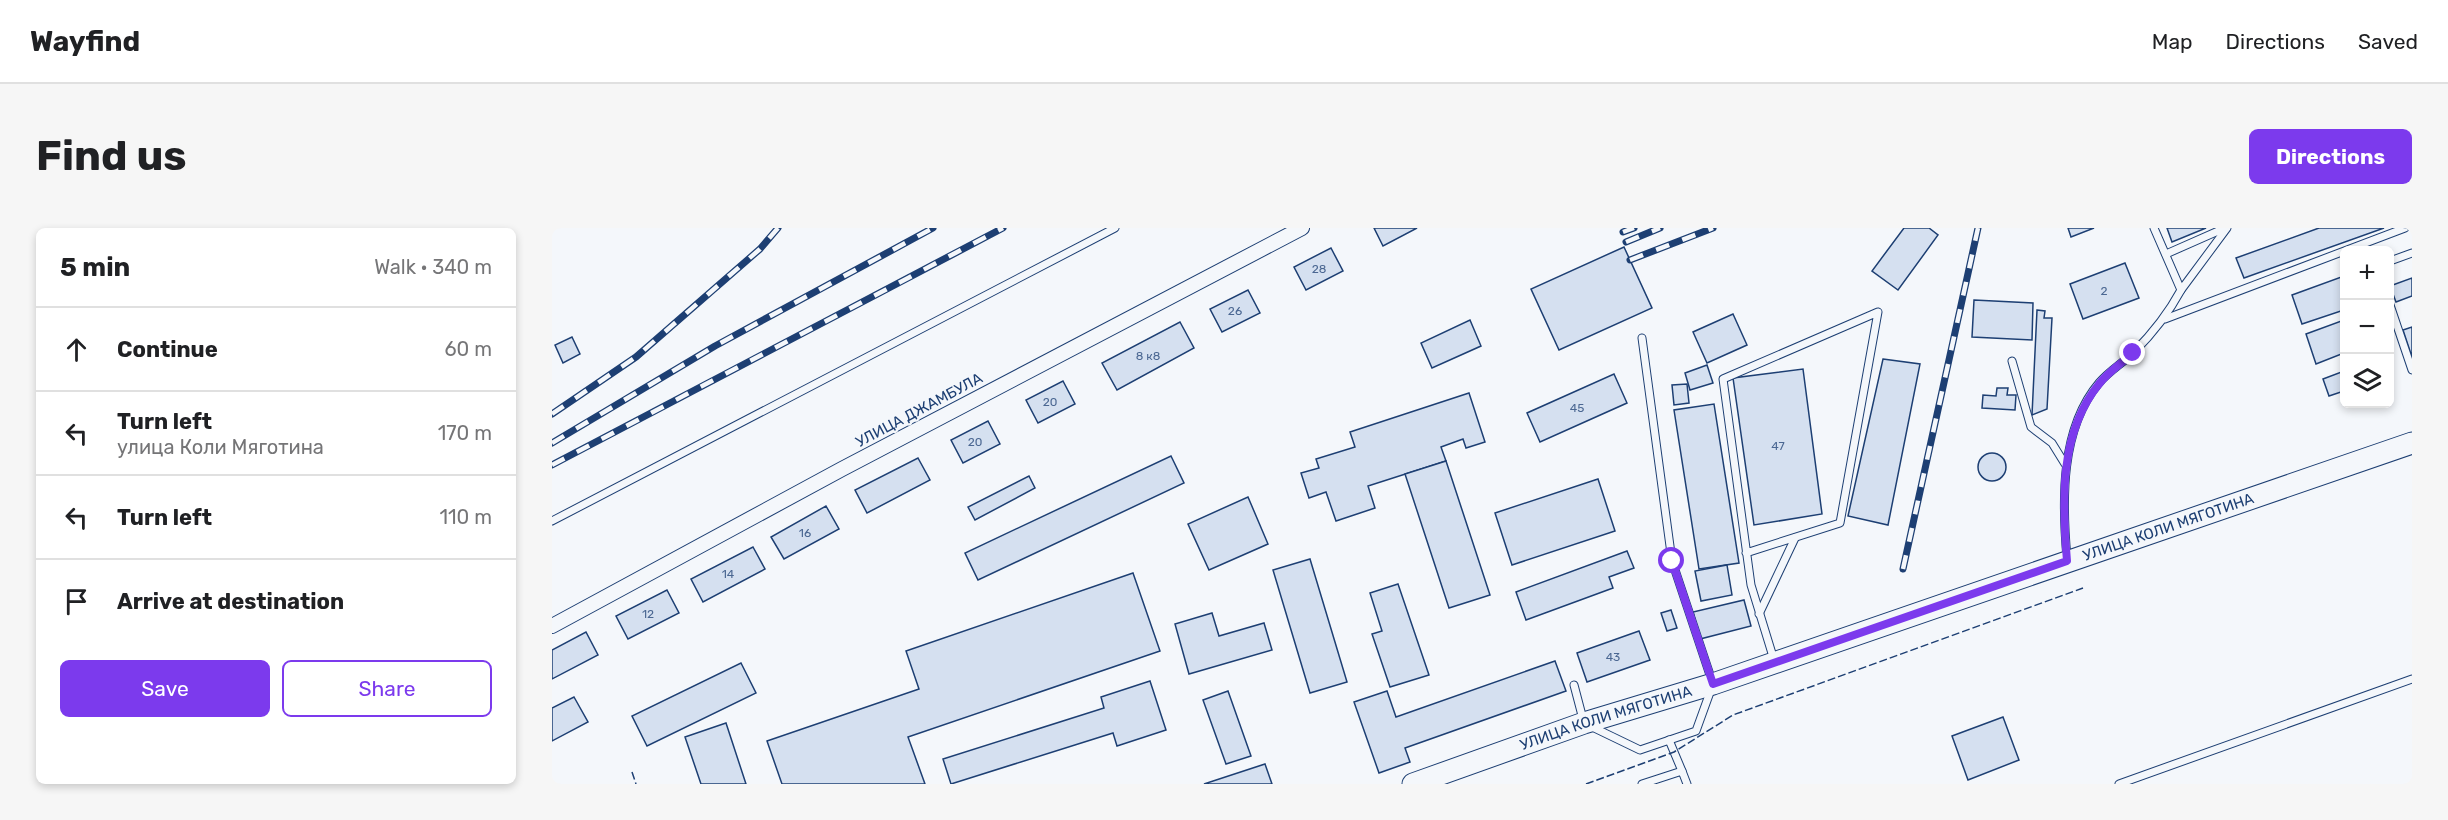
<!DOCTYPE html>
<meta charset="utf-8">
<style>
:root{--surface:#fff;--page:#f6f6f6;--text:#202124;--muted:#757577;--line:#e0e0e0;--accent:#7c3aed}
body{margin:0;font-family:Rubik,sans-serif;background:var(--page);color:var(--text)}
.controls{position:absolute;right:18px;top:18px;display:grid;overflow:hidden;border-radius:9px;box-shadow:0 3px 9px #0003}
.controls button{width:54px;height:54px;display:grid;place-items:center;padding:0;border:0;border-bottom:2px solid var(--line);background:var(--surface);color:var(--text);font:30px sans-serif}
.stop{position:absolute;width:18px;height:18px;margin:-14px;border:4px solid #7c3aed;border-radius:50%;background:#fff}
.stop.end{background:#7c3aed;border-color:#fff;box-shadow:0 2px 6px #0008}
.list{margin:0;padding:0;list-style:none}
h2{display:flex;justify-content:space-between;align-items:center;height:78px;margin:0;padding:0 24px;font-size:26px}
h2 small{font-size:20px;font-weight:400;color:var(--muted)}
.list li{display:grid;grid-template-columns:39px 1fr auto;gap:18px;align-items:center;box-sizing:border-box;height:84px;padding:0 24px;border-top:2px solid var(--line)}
.list b{display:block;font-size:22px;white-space:nowrap}
.list p{margin:0;font-size:20px;white-space:nowrap;color:var(--muted)}
.list em{font-size:20px;font-style:normal;color:var(--muted)}
.actions{display:flex;gap:12px;padding:18px 24px}
.actions a{flex:1;padding:14px 0;border:2px solid var(--accent);border-radius:9px;text-align:center;font-size:21px;color:var(--accent)}
.actions .main{background:var(--accent);color:#fff}
.icon{flex:none;width:33px;height:33px;fill:none;stroke:currentColor;stroke-width:2;stroke-linecap:round;stroke-linejoin:round}
.map{position:relative;flex:none;width:1860px;height:556px;overflow:hidden;border-radius:9px}
header{display:flex;align-items:center;gap:36px;box-sizing:border-box;height:84px;padding:0 30px;background:var(--surface);border-bottom:2px solid var(--line)}
header strong{font-size:28px}
nav{display:flex;gap:33px;margin-inline-start:auto;font-size:21px}
.intro{display:flex;align-items:center;justify-content:space-between;box-sizing:border-box;height:144px;padding:0 36px}
h1{margin:0;font-size:42px}
.button{padding:15px 27px;border-radius:9px;background:var(--accent);color:#fff;font-size:21px;font-weight:700}
main{display:flex;gap:36px;padding:0 36px}
aside{flex:1;background:var(--surface);border-radius:9px;box-shadow:0 3px 9px #0003}
.map>svg:first-child{display:block}
.building{fill:#d5e0f0;stroke:#1d3f73;stroke-width:1.5}
.lines{fill:none;stroke-linecap:round;stroke-linejoin:round}
.lane-casing{stroke:#1d3f73;stroke-width:9}
.street-casing{stroke:#1d3f73;stroke-width:16}
.primary-casing{stroke:#1d3f73;stroke-width:23}
.lane{stroke:#f4f7fb;stroke-width:7}
.street{stroke:#f4f7fb;stroke-width:14}
.primary{stroke:#f4f7fb;stroke-width:21}
.rail-casing{stroke:#1d3f73;stroke-width:7}
.rail{stroke:#f4f7fb;stroke-width:4.5;stroke-dasharray:14;stroke-linecap:butt}
.fence{stroke:#1d3f73;stroke-width:1.5;stroke-dasharray:8 3;stroke-linecap:butt}
.route{stroke:#7c3aed;stroke-width:8}
.labels{text-anchor:middle;dominant-baseline:central;stroke-width:4.5;stroke-linejoin:round;paint-order:stroke}
.number-label{font-size:12px;fill:#4b6792}
.street-label{font-size:15px;fill:#1d3f73;stroke:#f4f7fb}
</style>
<header>
<strong>Wayfind</strong>
<nav><a>Map</a><a>Directions</a><a>Saved</a></nav>
</header>
<div class="intro"><h1>Find us</h1><a class="button">Directions</a></div>
<main>
<aside>
<h2>5 min<small>Walk · 340 m</small></h2>
<ul class="list">
<li><svg class="icon" aria-label="ahead" viewBox="0 0 24 24"><path d="M12 20V5M6 11l6-6 6 6"/></svg><div><b>Continue</b></div><em>60 m</em></li>
<li><svg class="icon" aria-label="left" viewBox="0 0 24 24"><path d="M17 20v-9H6M10 6l-5 5 5 5"/></svg><div><b>Turn left</b><p>улица Коли Мяготина</p></div><em>170 m</em></li>
<li><svg class="icon" aria-label="left" viewBox="0 0 24 24"><path d="M17 20v-9H6M10 6l-5 5 5 5"/></svg><div><b>Turn left</b></div><em>110 m</em></li>
<li><svg class="icon" aria-label="arrive" viewBox="0 0 24 24"><path d="M6 21V4h12l-3 4 3 4H6"/></svg><div><b>Arrive at destination</b></div></li>
</ul>
<div class="actions"><a class="main">Save</a><a>Share</a></div>
</aside>
<div class="map">
<svg width="1860" height="556" viewBox="0 0 1860 556">
<rect width="100%" height="100%" fill="#f4f7fb"/>
<g class="building">
<path d="M 822,0 L 865,0 L 831,18 Z"/>
<path d="M 1352,0 L 1377,0 L 1386,7 L 1346,62 L 1320,43 Z"/>
<path d="M 1516,0 L 1542,0 L 1519,9 Z"/>
<path d="M 1615,0 L 1654,0 L 1620,14 Z"/>
<path d="M 1767,0 L 1832,0 L 1692,50 L 1684,30 Z"/>
<path d="M 1072,19 L 1100,80 L 1007,122 L 979,61 Z"/>
<path d="M 779,20 L 791,43 L 754,62 L 742,39 Z"/>
<path d="M 1573,35 L 1587,70 L 1531,91 L 1518,56 Z"/>
<path d="M 1792,48 L 1792,82 L 1750,96 L 1740,67 Z"/>
<path d="M 1860,50 L 1860,68 L 1844,74 L 1838,58 Z"/>
<path d="M 696,62 L 708,85 L 670,104 L 658,81 Z"/>
<path d="M 1422,72 L 1481,75 L 1480,112 L 1420,109 Z"/>
<path d="M 1485,82 L 1493,83 L 1492,90 L 1500,90 L 1495,181 L 1480,187 Z"/>
<path d="M 1181,86 L 1195,117 L 1155,135 L 1141,104 Z"/>
<path d="M 918,92 L 929,118 L 880,140 L 869,115 Z"/>
<path d="M 1792,92 L 1792,125 L 1764,136 L 1754,106 Z"/>
<path d="M 628,94 L 642,120 L 565,162 L 550,135 Z"/>
<path d="M 1860,99 L 1860,129 L 1851,102 Z"/>
<path d="M 20,109 L 28,126 L 11,135 L 3,117 Z"/>
<path d="M 1331,131 L 1368,136 L 1336,297 L 1296,288 Z"/>
<path d="M 1155,137 L 1161,155 L 1138,162 L 1133,145 Z"/>
<path d="M 1251,141 L 1270,286 L 1202,297 L 1181,150 Z"/>
<path d="M 1792,143 L 1792,163 L 1777,168 L 1771,151 Z"/>
<path d="M 1062,146 L 1075,175 L 988,214 L 975,185 Z"/>
<path d="M 511,153 L 523,176 L 486,195 L 474,172 Z"/>
<path d="M 1135,156 L 1137,175 L 1122,177 L 1120,157 Z"/>
<path d="M 1445,160 L 1456,160 L 1455,167 L 1464,167 L 1463,182 L 1430,180 L 1431,167 L 1444,168 Z"/>
<path d="M 917,165 L 933,214 L 914,220 L 911,211 L 889,219 L 894,233 L 816,258 L 823,280 L 784,293 L 774,264 L 757,270 L 749,245 L 767,240 L 764,231 L 803,219 L 798,204 Z"/>
<path d="M 1162,176 L 1187,335 L 1147,341 L 1122,182 Z"/>
<path d="M 436,193 L 448,216 L 411,235 L 399,212 Z"/>
<circle cx="1440" cy="239" r="14"/>
<path d="M 619,228 L 632,255 L 426,352 L 413,325 Z"/>
<path d="M 366,230 L 378,252 L 315,285 L 303,262 Z"/>
<path d="M 894,233 L 938,367 L 897,380 L 853,246 Z"/>
<path d="M 477,248 L 483,260 L 423,292 L 416,279 Z"/>
<path d="M 1046,251 L 1063,303 L 960,337 L 943,285 Z"/>
<path d="M 696,269 L 716,316 L 657,342 L 636,296 Z"/>
<path d="M 274,278 L 287,301 L 232,331 L 219,309 Z"/>
<path d="M 201,319 L 213,341 L 151,374 L 139,351 Z"/>
<path d="M 1075,323 L 1082,340 L 1057,349 L 1061,360 L 974,392 L 964,364 Z"/>
<path d="M 758,331 L 795,454 L 758,465 L 721,342 Z"/>
<path d="M 1175,337 L 1180,367 L 1149,373 L 1143,343 Z"/>
<path d="M 581,345 L 608,423 L 356,509 L 373,556 L 230,556 L 215,513 L 367,461 L 354,423 Z"/>
<path d="M 846,356 L 877,447 L 838,459 L 820,406 L 830,403 L 818,365 Z"/>
<path d="M 115,362 L 127,385 L 76,411 L 64,388 Z"/>
<path d="M 1192,372 L 1199,398 L 1148,411 L 1141,384 Z"/>
<path d="M 1119,382 L 1125,400 L 1115,403 L 1109,385 Z"/>
<path d="M 660,385 L 667,408 L 712,395 L 720,422 L 637,446 L 623,396 Z"/>
<path d="M 1087,403 L 1098,432 L 1035,454 L 1025,425 Z"/>
<path d="M 34,404 L 46,427 L 0,451 L 0,422 Z"/>
<path d="M 1003,433 L 1014,463 L 853,520 L 858,534 L 827,545 L 802,474 L 835,463 L 844,489 Z"/>
<path d="M 189,435 L 204,465 L 95,518 L 80,488 Z"/>
<path d="M 598,453 L 614,502 L 565,518 L 561,505 L 399,556 L 391,531 L 552,480 L 549,469 Z"/>
<path d="M 676,463 L 699,528 L 674,536 L 651,472 Z"/>
<path d="M 22,469 L 36,494 L 0,513 L 0,480 Z"/>
<path d="M 1451,489 L 1467,532 L 1416,552 L 1400,508 Z"/>
<path d="M 174,495 L 194,556 L 149,556 L 133,509 Z"/>
<path d="M 713,536 L 720,556 L 652,556 Z"/>
</g>
<g class="lines">
<defs>
<g id="lane">
<path d="M 1614,26 L 1673,0"/>
<path d="M 1838,33 L 1860,25"/>
<path d="M 1629,62 L 1675,0"/>
<path d="M 1838,77 L 1860,142"/>
<path d="M 1613,91 L 1853,0"/>
<path d="M 1460,133 L 1479,199 L 1500,215 L 1513,236"/>
<path d="M 0,293 L 563,0"/>
<path d="M 1194,325 L 1288,295 L 1326,84 L 1171,151 L 1199,357 L 1222,432"/>
<path d="M 1515,330 C 1510,274 1508,201 1547,155 C 1557,143 1571,135 1582,124 C 1601,105 1616,86 1629,62 L 1602,0"/>
<path d="M 1207,386 L 1243,310"/>
<path d="M 1022,457 L 1032,495 L 1088,522 L 1144,503 L 1161,456 L 1120,333 L 1090,110"/>
<path d="M 1117,512 L 1130,543"/>
<path d="M 1090,556 L 1130,543 L 1135,556"/>
<path d="M 1567,556 L 1860,451"/>
</g>
<path id="street" d="M 0,398 L 290,241 L 750,0"/>
<g id="primary">
<path id="s1" d="M 861,556 L 1032,495 L 1161,456 L 1860,215"/>
</g>
</defs>
<use href="#lane" class="lane-casing"/>
<use href="#street" class="street-casing"/>
<use href="#primary" class="primary-casing"/>
<use href="#lane" class="lane"/>
<use href="#street" class="street"/>
<use href="#primary" class="primary"/>
<defs>
<g id="rail">
<path d="M 1071,4 L 1082,0"/>
<path d="M 1074,14 L 1108,0"/>
<path d="M 1078,32 L 1161,0"/>
<path d="M 0,186 L 84,129 L 208,21 L 226,0"/>
<path d="M 0,215 L 163,118 L 381,0"/>
<path d="M 0,237 L 451,0"/>
<path d="M 1351,341 L 1426,0"/>
</g>
</defs>
<use href="#rail" class="rail-casing"/>
<use href="#rail" class="rail"/>
<g class="fence">
<path d="M 80,544 L 84,556"/>
<path d="M 1034,556 L 1122,524 L 1181,487 L 1531,360"/>
</g>
</g>
<g class="lines">
<path class="route" d="M 1120,333 L 1161,456 L 1515,333 C 1510,274 1507,205 1547,156 C 1556,144 1570,135 1581,125"/>
</g>
<g class="labels">
<g class="number-label">
<text x="767" y="41">28</text>
<text x="1552" y="63">2</text>
<text x="683" y="83">26</text>
<text x="596" y="128">8 к8</text>
<text x="498" y="174">20</text>
<text x="1025" y="180">45</text>
<text x="423" y="214">20</text>
<text x="1226" y="218">47</text>
<text x="253" y="305">16</text>
<text x="176" y="346">14</text>
<text x="96" y="386">12</text>
<text x="1061" y="429">43</text>
</g>
<g class="street-label">
<text transform="translate(367 182) rotate(-28)">УЛИЦА ДЖАМБУЛА</text>
<text stroke="none"><textPath href="#s1" startOffset="798">УЛИЦА КОЛИ МЯГОТИНА</textPath></text>
<text stroke="none"><textPath href="#s1" startOffset="204">УЛИЦА КОЛИ МЯГОТИНА</textPath></text>
</g>
</g>
</svg>
<div class="controls">
<button>+</button>
<button>−</button>
<button><svg class="icon" aria-label="layers" viewBox="0 0 24 24"><path d="M12 4l9 5-9 5-9-5zM3 14l9 5 9-5"/></svg></button>
</div>
<div class="stop" style="left:1120px;top:333px"></div>
<div class="stop end" style="left:1581px;top:125px"></div>
</div>
</main>
